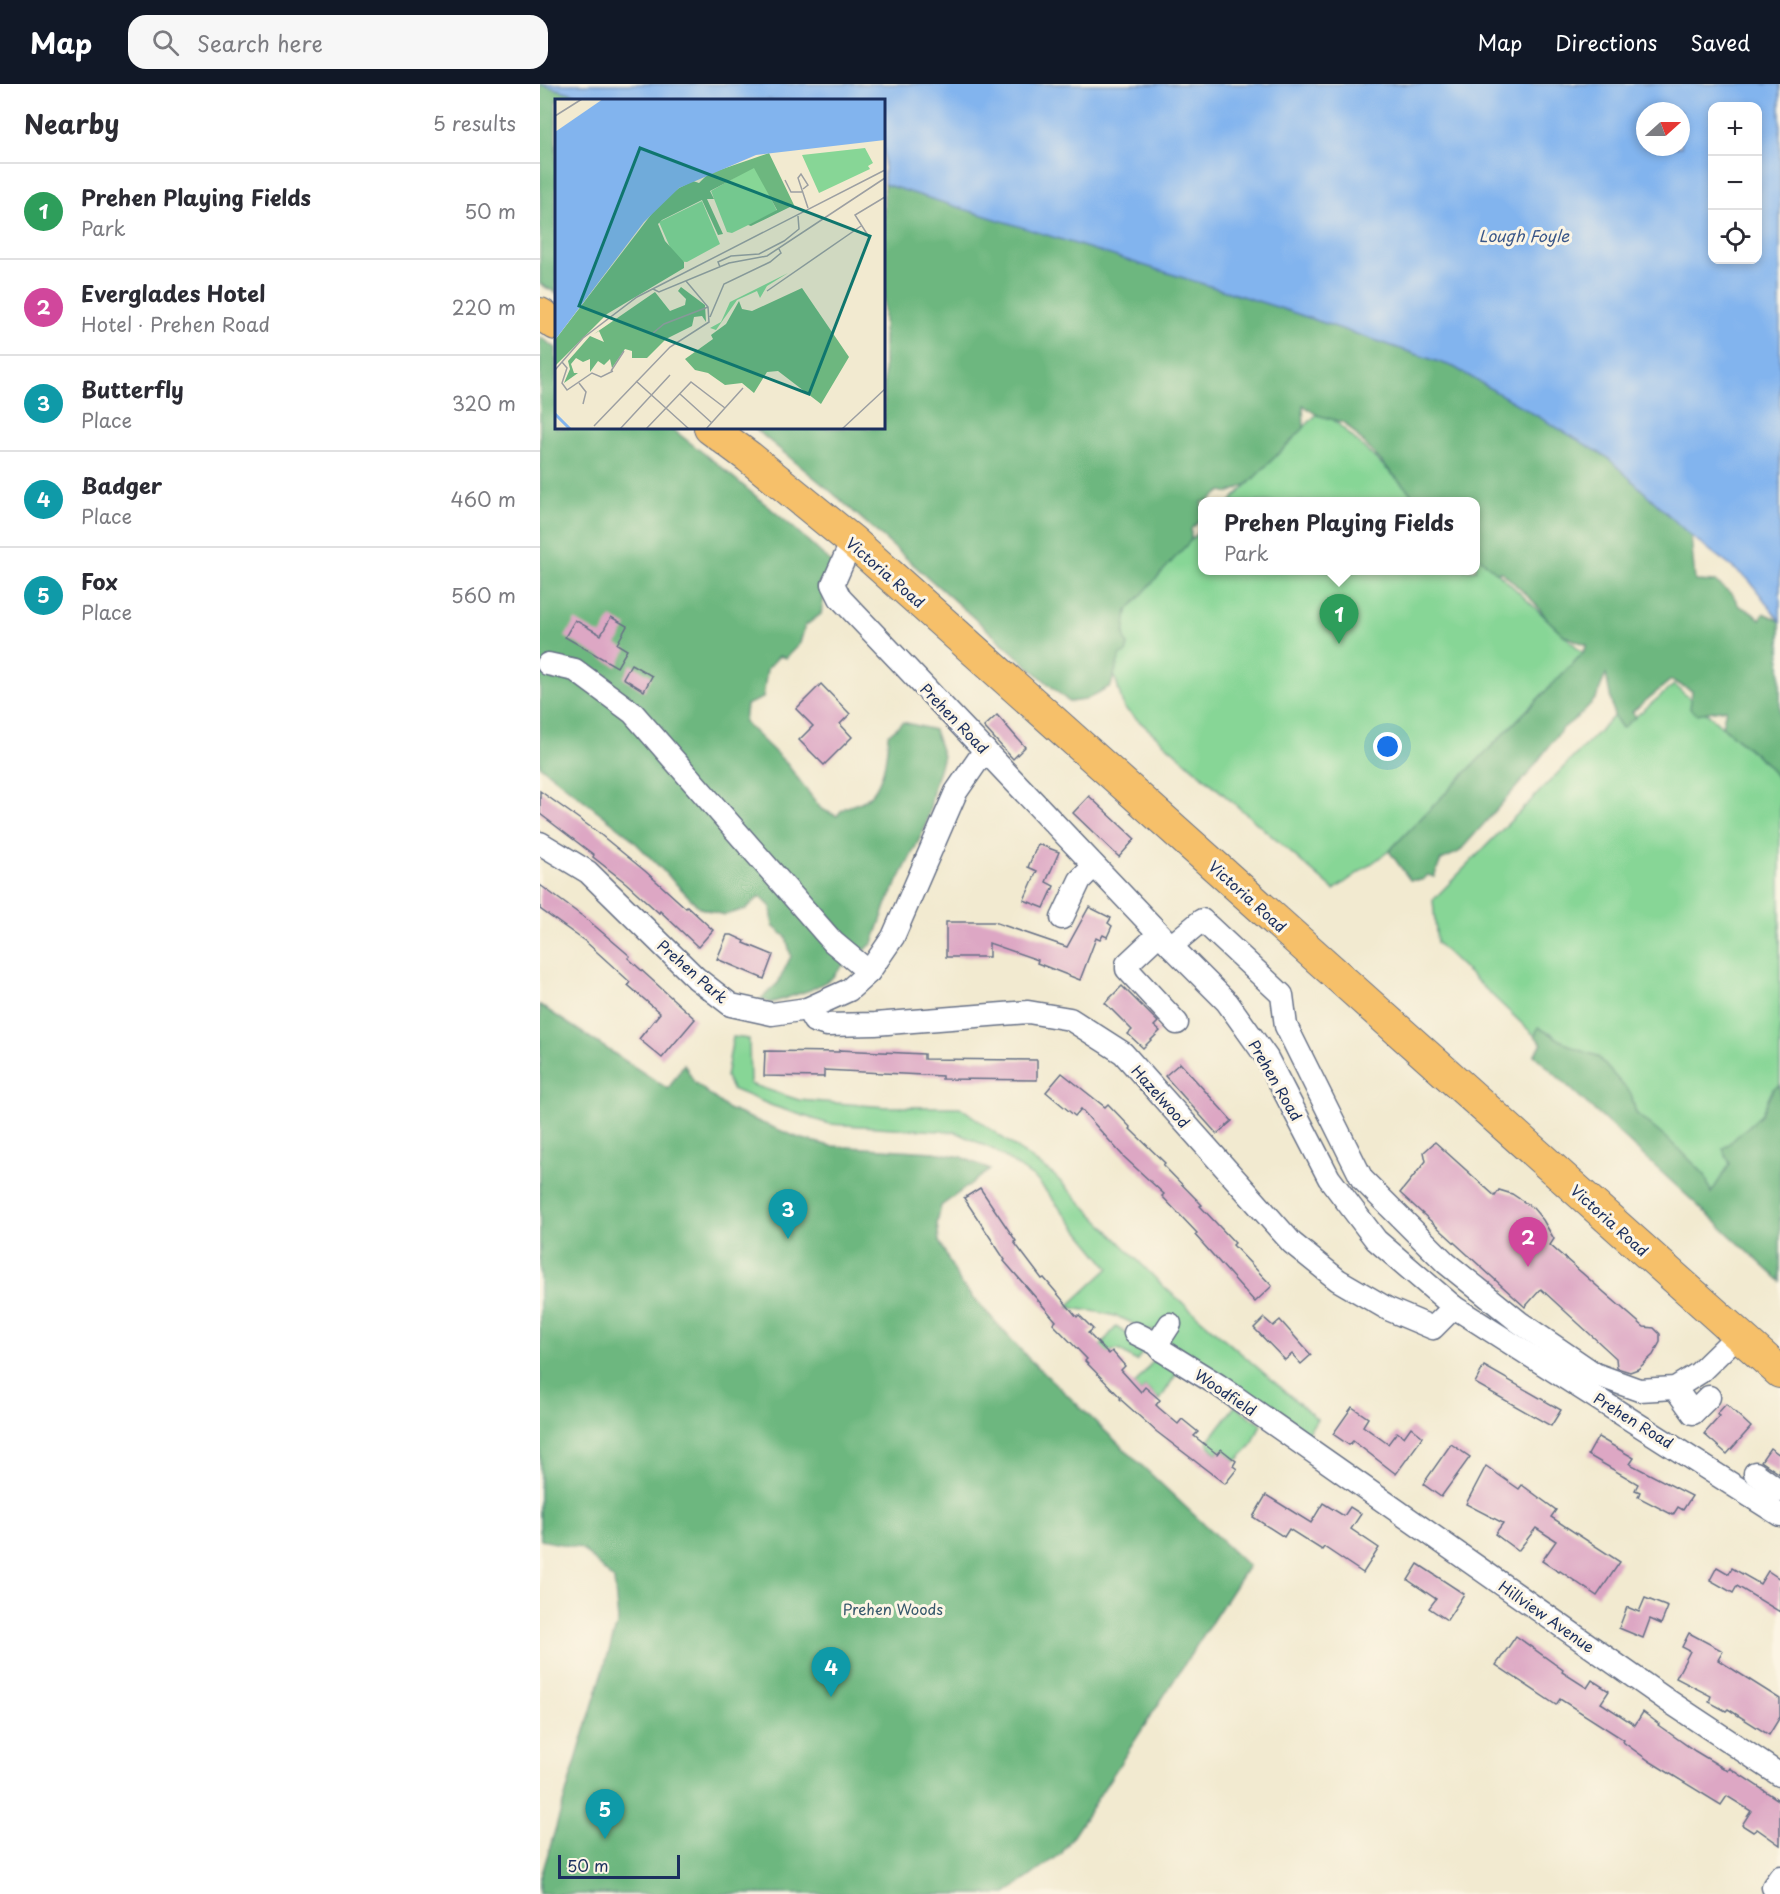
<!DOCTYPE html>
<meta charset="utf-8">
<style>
:root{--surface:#fff;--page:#f7f7f7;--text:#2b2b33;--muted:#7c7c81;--line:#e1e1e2;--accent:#111827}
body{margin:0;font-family:"Playpen Sans",sans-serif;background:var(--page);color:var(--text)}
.controls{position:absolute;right:18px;top:18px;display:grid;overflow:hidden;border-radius:12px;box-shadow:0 3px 9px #0003}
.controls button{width:54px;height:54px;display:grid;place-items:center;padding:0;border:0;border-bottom:2px solid var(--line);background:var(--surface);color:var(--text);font:30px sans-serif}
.compass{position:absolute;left:1096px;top:18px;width:54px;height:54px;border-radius:50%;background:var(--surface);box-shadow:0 3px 9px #0003;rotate:69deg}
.scale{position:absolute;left:18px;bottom:15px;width:122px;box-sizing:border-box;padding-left:6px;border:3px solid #1b2f5e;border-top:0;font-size:16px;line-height:21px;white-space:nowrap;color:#1b2f5e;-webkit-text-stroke:4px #fcf5e5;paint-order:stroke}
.you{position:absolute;left:848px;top:663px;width:21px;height:21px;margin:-15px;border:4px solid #fff;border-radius:50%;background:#1a73e8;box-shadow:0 0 0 9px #1a73e833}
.badge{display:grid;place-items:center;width:39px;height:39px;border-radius:50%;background:var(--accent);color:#fff;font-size:20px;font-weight:700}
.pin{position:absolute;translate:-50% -50px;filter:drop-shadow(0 2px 3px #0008)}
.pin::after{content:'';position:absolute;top:32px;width:21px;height:18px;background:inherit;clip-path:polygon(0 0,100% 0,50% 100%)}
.popup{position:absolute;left:658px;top:413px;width:282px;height:78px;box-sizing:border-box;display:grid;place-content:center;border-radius:12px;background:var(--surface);filter:drop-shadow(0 2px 4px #0005);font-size:20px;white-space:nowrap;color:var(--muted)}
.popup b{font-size:22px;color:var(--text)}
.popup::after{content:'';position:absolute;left:50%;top:100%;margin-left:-12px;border:12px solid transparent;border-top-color:var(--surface)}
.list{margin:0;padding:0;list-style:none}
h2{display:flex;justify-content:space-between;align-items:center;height:78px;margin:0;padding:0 24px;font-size:26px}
h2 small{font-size:20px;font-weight:400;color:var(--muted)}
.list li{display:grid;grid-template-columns:39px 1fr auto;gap:18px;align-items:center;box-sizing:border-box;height:96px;padding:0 24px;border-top:2px solid var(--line)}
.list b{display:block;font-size:22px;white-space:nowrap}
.list p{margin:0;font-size:20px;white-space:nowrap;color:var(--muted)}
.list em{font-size:20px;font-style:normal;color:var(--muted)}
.icon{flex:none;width:33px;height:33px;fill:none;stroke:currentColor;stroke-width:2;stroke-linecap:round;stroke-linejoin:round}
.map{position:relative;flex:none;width:1240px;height:1810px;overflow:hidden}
header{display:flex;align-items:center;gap:36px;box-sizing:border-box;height:84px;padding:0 30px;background:var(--accent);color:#fff}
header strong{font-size:28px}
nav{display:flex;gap:33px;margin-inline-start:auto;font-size:21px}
.search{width:420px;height:54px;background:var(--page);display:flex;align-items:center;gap:15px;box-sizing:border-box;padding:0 21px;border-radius:18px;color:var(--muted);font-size:22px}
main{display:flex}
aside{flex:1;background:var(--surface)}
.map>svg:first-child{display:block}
.green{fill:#87d696;stroke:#51827a;stroke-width:1.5}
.forest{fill:#6db77f;stroke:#44736e;stroke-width:1.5}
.water{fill:#82b4ee;stroke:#4e72a6;stroke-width:1.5;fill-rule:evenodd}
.building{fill:#dda7c4}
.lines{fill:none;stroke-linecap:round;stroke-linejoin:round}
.minor-casing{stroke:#667086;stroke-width:25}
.highway-casing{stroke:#667086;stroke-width:34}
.minor{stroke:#fff;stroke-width:22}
.highway{stroke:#f6c06b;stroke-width:32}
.labels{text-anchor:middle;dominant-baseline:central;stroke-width:6;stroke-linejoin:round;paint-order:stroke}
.street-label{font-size:15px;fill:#1b2f5e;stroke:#fcf5e5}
.park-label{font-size:15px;fill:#36596c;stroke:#fcf5e5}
.water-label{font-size:16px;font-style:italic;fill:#3a5789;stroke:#fcf5e5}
.inset-river{fill:none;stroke:#82b4ee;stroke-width:3}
.inset-road{fill:none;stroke:#9c9fa2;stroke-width:1.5}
.view{fill:#0f766e;fill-opacity:0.15;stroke:#0f766e;stroke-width:3}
.inset-edge{fill:none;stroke:#1b2f5e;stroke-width:3}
</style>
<header>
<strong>Map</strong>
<div class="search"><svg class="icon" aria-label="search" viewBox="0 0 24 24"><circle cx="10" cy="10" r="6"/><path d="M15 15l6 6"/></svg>Search here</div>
<nav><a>Map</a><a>Directions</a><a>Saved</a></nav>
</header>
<main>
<aside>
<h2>Nearby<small>5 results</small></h2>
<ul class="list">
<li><span class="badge" style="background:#2e9e5b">1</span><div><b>Prehen Playing Fields</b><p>Park</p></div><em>50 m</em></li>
<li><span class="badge" style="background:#d1479c">2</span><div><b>Everglades Hotel</b><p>Hotel · Prehen Road</p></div><em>220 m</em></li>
<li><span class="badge" style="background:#0f9aa8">3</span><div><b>Butterfly</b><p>Place</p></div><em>320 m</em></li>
<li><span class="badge" style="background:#0f9aa8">4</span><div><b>Badger</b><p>Place</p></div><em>460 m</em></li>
<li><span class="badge" style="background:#0f9aa8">5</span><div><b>Fox</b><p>Place</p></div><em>560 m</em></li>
</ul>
</aside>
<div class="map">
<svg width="1240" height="1810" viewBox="0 0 1240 1810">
<rect width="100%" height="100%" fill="#fcf5e5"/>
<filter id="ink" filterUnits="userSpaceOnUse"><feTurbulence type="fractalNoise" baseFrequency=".0167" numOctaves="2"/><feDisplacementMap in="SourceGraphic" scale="12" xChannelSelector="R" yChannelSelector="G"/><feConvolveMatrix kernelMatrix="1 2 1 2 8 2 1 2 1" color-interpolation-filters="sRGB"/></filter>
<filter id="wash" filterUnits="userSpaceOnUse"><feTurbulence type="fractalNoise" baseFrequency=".008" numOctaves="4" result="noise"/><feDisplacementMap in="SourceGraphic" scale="24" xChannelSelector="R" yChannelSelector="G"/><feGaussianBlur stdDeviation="1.35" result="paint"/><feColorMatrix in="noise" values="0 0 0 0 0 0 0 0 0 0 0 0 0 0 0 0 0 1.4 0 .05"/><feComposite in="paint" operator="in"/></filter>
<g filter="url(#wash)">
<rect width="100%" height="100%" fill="#f2ead0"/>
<g class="green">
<path d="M 782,325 L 881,417 L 690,418 Z"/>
<path d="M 662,445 L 662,486 L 936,486 L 936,468 L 1043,569 L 849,767 L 794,806 L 584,624 L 561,546 Z"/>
<path d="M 1134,601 L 1240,692 L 1240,1033 L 1171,1109 L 1010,948 L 995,952 L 897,859 L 893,816 L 1074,632 L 1082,644 Z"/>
<path d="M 193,953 L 209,955 L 210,1000 L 259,1016 L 346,1023 L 420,1023 L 515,1092 L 623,1202 L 777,1335 L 764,1355 L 716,1324 L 614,1246 C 604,1248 597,1241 588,1237 C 570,1228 546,1227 527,1223 L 569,1184 L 496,1095 L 454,1066 L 416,1048 L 289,1040 L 233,1022 L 192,1005 L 186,993 Z"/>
<path d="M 576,1243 L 607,1263 L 596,1277 L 579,1266 L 572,1267 L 569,1270 L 559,1263 Z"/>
<path d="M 618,1270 L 640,1284 L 620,1316 L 605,1303 L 601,1308 L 594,1302 Z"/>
<path d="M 695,1322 L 721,1340 L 712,1361 L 696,1377 L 681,1365 L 677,1370 L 667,1359 Z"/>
</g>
<g class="forest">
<path d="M 0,0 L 55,16 L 16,16 L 16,209 L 0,200 Z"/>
<path d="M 344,100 L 740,224 L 914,283 L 1067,373 L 1151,452 L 1155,497 L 1176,498 L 1193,511 L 1199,522 L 1212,528 L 1220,535 L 1224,529 L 1240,537 L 1240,698 L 1226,679 L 1182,642 L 1186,625 L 1157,630 L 1150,625 L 1152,607 L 1131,596 L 1092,628 L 1096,633 L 1082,644 L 1074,632 L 1066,590 L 1056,614 L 1040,631 L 1022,645 L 988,690 L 919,768 L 901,776 L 894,793 L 888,791 L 882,796 L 870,796 L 849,767 L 1043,569 L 1047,561 L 1025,552 L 1008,536 L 994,518 L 962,488 L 956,488 L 936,471 L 936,418 L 878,417 L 805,339 L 777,331 L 763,321 L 764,344 L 708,400 L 689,409 L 682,407 L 668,417 L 662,418 L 662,435 L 651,445 L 651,456 L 587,527 L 584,551 L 588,562 L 586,569 L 580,571 L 571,602 L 545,616 L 529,618 L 288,405 L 214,344 L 344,344 Z"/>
<path d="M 0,253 L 16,264 L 16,344 L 131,344 L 175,378 L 255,445 L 295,482 L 279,500 L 284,513 L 281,530 L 265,542 L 260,559 L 246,574 L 239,572 L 227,585 L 223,614 L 206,621 L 204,638 L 247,680 L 281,725 L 297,732 C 306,719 314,723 325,716 C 344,703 347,671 348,651 L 363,638 L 394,646 L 403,672 L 394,702 L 389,729 L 385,744 L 347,819 L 333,859 L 318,872 L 304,880 L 291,895 L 270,906 L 231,919 L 221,915 L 238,899 L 251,872 L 246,853 L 233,842 L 231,823 L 220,812 L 206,825 L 184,831 L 160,824 L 87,750 L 0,682 Z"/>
<path d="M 0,921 L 128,1005 L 144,980 L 154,998 L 188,1025 L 259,1054 L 291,1062 L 394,1068 L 422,1073 L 450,1086 L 401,1122 L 397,1140 L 399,1157 L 421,1200 L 488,1274 L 708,1482 L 522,1769 L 466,1810 L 0,1810 L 0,1796 L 78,1537 L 74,1496 L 41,1464 L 0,1456 Z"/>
<path d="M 998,943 L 1034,964 L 1057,972 L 1091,1010 L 1096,1029 L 1140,1066 L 1165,1091 L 1171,1109 L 1190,1080 L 1183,1065 L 1221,1031 L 1233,1005 L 1240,1001 L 1240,1197 L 994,971 L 1002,960 L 995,952 Z"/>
</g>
<path class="water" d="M 0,0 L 1240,0 L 1240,537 L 1209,496 L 1151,452 L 1067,373 L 914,283 L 740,224 L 344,100 L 344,16 L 55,16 ZM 1172,22 L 1218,22 L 1218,176 L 1172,176 ZM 1105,27 L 1141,27 L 1141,63 L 1105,63 Z"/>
<g id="blocks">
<g class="building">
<path d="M 71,533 L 87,542 L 77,560 L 87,566 L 77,583 L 25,553 L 35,536 L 61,551 Z"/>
<path d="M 91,580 L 112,592 L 104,607 L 83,594 Z"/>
<path d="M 281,600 L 310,630 L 300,640 L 312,653 L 284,681 L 259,656 L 273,642 L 256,625 Z"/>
<path d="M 457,631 L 485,663 L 473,675 L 444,643 Z"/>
<path d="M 0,707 L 56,747 L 105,787 L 146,824 L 147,822 L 173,846 L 158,863 L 120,827 L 119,829 L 86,799 L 53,773 L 54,771 L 0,730 Z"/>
<path d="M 549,712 L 595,755 L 579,773 L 533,729 Z"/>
<path d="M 498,760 L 519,768 L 506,798 L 514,802 L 504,824 L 484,816 L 497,787 L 488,783 Z"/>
<path d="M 0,801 L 49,837 L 90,872 L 88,874 L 155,935 L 122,974 L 99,955 L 120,929 L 88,901 L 90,898 L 46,858 L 0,825 Z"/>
<path d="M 549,823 L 571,834 L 568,839 L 572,842 L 567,853 L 563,851 L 560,856 L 556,854 L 540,896 L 497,879 L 498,876 L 449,859 L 449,873 L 406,873 L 406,838 L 454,838 L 527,863 Z"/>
<path d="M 187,851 L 192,851 L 205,857 L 204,859 L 233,871 L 224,895 L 177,875 Z"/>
<path d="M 582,902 L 618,938 L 614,942 L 620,947 L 603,964 L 588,950 L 592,946 L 565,919 Z"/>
<path d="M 299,966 L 384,970 L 384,975 L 497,976 L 497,996 L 402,995 L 402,992 L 284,986 L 284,993 L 224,992 L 225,967 L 299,968 Z"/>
<path d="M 640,979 L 692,1037 L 677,1050 L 625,992 Z"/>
<path d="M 522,989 L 565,1023 L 568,1020 L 591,1044 L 590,1045 L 625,1079 L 623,1081 L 662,1121 L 660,1122 L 695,1159 L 693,1161 L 732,1202 L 715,1218 L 655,1151 L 657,1149 L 622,1112 L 624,1110 L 584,1073 L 541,1025 L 535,1032 L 506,1008 Z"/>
<path d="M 895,1058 L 955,1112 L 959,1106 L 972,1110 L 993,1124 L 1003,1136 L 1014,1155 L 1010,1161 L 1104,1243 L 1114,1244 L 1120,1250 L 1120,1258 L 1113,1271 L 1098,1285 L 1090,1288 L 1077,1284 L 1076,1274 L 1001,1205 L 985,1223 L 860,1109 L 886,1077 L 884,1068 Z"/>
<path d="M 440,1104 L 476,1157 L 474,1158 L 502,1195 L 504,1194 L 537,1233 L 539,1231 L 553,1245 L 548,1249 L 569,1270 L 572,1267 L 585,1282 L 581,1286 L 601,1308 L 605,1303 L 620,1316 L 616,1321 L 619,1324 L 638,1340 L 642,1335 L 658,1348 L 654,1352 L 677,1370 L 681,1365 L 696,1377 L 693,1382 L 697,1385 L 685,1400 L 617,1348 L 580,1315 L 581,1314 L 545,1277 L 547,1275 L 513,1240 L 516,1237 L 464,1177 L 465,1176 L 424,1114 Z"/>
<path d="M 724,1234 L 733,1242 L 740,1236 L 771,1271 L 761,1280 L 752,1270 L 745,1276 L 714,1244 Z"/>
<path d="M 944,1282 L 1021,1326 L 1011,1342 L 935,1299 Z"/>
<path d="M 1186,1320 L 1211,1343 L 1187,1370 L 1164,1350 L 1180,1332 L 1177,1330 Z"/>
<path d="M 812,1323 L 828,1334 L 823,1342 L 848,1360 L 857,1348 L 864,1353 L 871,1343 L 883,1353 L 856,1390 L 813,1357 L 809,1361 L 793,1350 Z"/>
<path d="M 1058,1353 L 1094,1374 L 1090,1380 L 1152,1412 L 1143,1426 L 1138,1423 L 1133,1431 L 1098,1413 L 1100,1408 L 1095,1406 L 1098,1400 L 1048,1371 Z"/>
<path d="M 911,1360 L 930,1373 L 901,1413 L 883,1400 Z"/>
<path d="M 1230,1364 L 1240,1371 L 1240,1390 L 1221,1377 Z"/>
<path d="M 946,1382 L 979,1405 L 982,1401 L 1016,1426 L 1011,1433 L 1080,1478 L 1057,1512 L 1020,1487 L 1019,1488 L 1002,1477 L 1016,1457 L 996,1444 L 978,1467 L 955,1450 L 963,1439 L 926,1420 Z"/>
<path d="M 726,1411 L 771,1439 L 783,1419 L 804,1432 L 810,1423 L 821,1430 L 811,1445 L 839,1464 L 823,1489 L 784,1463 L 782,1466 L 749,1445 L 744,1453 L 713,1433 Z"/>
<path d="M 878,1480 L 924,1510 L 907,1536 L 889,1524 L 896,1515 L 868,1496 Z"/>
<path d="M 1177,1483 L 1189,1490 L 1192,1484 L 1220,1500 L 1228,1487 L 1240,1495 L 1240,1528 L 1197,1502 L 1193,1509 L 1170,1496 Z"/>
<path d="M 1105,1514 L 1128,1523 L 1121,1540 L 1110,1535 L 1103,1554 L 1079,1544 L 1087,1523 L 1099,1528 Z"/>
<path d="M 1149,1549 L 1183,1567 L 1178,1576 L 1240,1615 L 1240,1633 L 1229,1651 L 1188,1625 L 1186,1627 L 1169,1618 L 1171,1612 L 1136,1594 L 1150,1567 L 1142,1563 Z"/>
<path d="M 976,1552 L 1023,1586 L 1022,1588 L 1047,1604 L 1052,1596 L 1069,1607 L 1061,1619 L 1095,1641 L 1103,1628 L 1119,1640 L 1118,1641 L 1155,1667 L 1188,1687 L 1190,1684 L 1240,1717 L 1240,1761 L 1217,1745 L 1213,1748 L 1202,1741 L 1211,1727 L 1187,1712 L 1181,1721 L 1111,1678 L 1083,1658 L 1084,1656 L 1020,1615 L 1016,1621 L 956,1581 Z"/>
</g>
</g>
</g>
<g filter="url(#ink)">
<use href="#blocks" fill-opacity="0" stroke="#667086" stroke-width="1.5"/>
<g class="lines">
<defs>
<g id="minor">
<path d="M 312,457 L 293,500 L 300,514 L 631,862 L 687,918 L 727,974 L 789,1094 L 836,1156 L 914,1223 L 1240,1431"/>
<path d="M 8,580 L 35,586 L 93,629 L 293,858 L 329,888"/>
<path d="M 0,759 L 48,788 L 156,894 L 191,921 L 232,930 L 267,925 L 309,906 L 329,888 L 353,853 L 416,708 L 445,666"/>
<path d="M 522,834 L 540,796 L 554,782"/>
<path d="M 619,850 L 587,880 L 587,885 L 637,939"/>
<path d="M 631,862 L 662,836 L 742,911 L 746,942 L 822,1095 L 906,1179 L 979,1238 L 1055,1290 L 1099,1306 L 1135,1304 L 1159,1289 L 1199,1250"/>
<path d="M 267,925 L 274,937 L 287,941 L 335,940 L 488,928 L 530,935 L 583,969 L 752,1159 L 798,1196 L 848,1225 L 893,1244 L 914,1223"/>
<path d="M 595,1249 L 617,1260 L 623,1267 L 678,1301 L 1124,1614 L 1240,1691"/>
<path d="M 617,1260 L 630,1240"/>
<path d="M 1135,1304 L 1153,1329 L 1169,1313"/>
<path d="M 1215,1389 L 1240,1407"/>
<path d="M 1233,1803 L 1240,1793"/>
</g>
<g id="highway">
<path d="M 0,230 L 16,240"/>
<path d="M 170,344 L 209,373 L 312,457 L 1240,1288"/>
</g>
</defs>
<use href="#minor" class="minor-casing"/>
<use href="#highway" class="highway-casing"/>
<use href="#minor" class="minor"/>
<use href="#highway" class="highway"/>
</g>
</g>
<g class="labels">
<g class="street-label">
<text transform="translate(346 488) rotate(41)">Victoria Road</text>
<text transform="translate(415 634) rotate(46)">Prehen Road</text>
<text transform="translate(708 812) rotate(42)">Victoria Road</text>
<text transform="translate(153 887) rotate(41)">Prehen Park</text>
<text transform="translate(736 996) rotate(60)">Prehen Road</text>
<text transform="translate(621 1012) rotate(48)">Hazelwood</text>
<text transform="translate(1070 1136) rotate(42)">Victoria Road</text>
<text transform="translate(686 1308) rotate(34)">Woodfield</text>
<text transform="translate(1094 1336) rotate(32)">Prehen Road</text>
<text transform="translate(1007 1532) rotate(35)">Hillview Avenue</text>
</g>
<g class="park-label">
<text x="353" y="1524">Prehen Woods</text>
</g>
<g class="water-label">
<text x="984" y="151">Lough Foyle</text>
</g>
</g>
<g transform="translate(15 15)">
<rect width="330" height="330" fill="#f2ead0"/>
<path d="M 310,49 L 318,64 L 313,67 L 315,70 L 264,94 L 247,56 ZM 200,67 L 222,112 L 177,134 L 172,133 L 156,92 ZM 147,102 L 165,145 L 132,163 L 121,162 L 104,123 ZM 233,174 L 212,187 L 205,199 L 202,192 L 182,201 L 161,231 L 155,229 L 166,223 L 175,203 Z" fill="#87d696"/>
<path d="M 214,54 L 239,106 L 196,127 L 193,126 L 222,111 L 199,69 L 155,92 L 159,100 L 152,100 L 168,135 L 163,136 L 147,101 L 107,121 L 103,125 L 110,142 L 129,163 L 129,169 L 52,215 L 0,267 L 0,241 L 105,104 L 124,89 L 138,82 L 144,84 L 153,75 ZM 126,188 L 150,206 L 151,223 L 147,217 L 139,218 L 137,227 L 111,240 L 92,259 L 77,259 L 77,252 L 70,250 L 57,269 L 55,260 L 49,266 L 43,262 L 35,273 L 35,260 L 28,263 L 21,259 L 16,265 L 19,274 L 23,274 L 9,284 L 15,270 L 13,262 L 35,237 L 49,243 L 44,232 L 39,235 L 100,193 L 115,212 L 130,206 L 131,200 L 123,192 ZM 247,189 L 294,258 L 266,305 L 223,272 L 212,273 L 199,294 L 187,284 L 170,286 L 153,274 L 140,271 L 130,260 L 158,240 L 156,236 L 171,225 L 184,202 L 187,210 L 197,212 Z" fill="#6db77f"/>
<path d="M 48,0 L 330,0 L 330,41 L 201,56 L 124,89 L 89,123 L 0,241 L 0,33 Z" fill="#82b4ee"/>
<path class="inset-river" d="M 0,315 L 15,330"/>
<path class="inset-road" d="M 0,17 L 27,0M 230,81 L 236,93 L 247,93M 248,90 L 253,86 L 246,75 L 243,79 L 253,109M 314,138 L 300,116 L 330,98M 165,168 L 163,163 L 176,157 L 204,155 L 229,142 L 244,130 L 243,117M 98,190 L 104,193 L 174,164 L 212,157 L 330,79M 212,192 L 306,127M 155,218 L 169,185 L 215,163 L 226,154 L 224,150M 98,234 L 109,225 L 153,208M 7,263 L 12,269 L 7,284 L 12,291 L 37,274 L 46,278 L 58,272M 0,271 L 28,239 L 82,198 L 330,71M 56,272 L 69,252M 81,282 L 134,330M 24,284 L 31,293 L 28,305M 125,295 L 157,324M 39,327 L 115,248 L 154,223 L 153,208 L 131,182M 65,330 L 115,276M 91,330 L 136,283 L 170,309M 151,330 L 188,289M 287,330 L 330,290"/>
<path class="view" d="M 85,49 L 315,137 L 254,295 L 24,207 Z"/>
<rect width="330" height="330" class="inset-edge"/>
</g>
</svg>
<div class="controls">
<button>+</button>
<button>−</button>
<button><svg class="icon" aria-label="locate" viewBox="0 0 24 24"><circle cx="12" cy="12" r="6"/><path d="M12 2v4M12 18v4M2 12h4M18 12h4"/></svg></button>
</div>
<svg class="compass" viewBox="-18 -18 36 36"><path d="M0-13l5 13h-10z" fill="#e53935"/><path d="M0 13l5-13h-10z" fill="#7c7c81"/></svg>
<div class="scale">50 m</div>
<div class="you"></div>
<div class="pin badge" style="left:799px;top:560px;background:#2e9e5b">1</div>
<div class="popup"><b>Prehen Playing Fields</b>Park</div>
<div class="pin badge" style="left:988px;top:1183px;background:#d1479c">2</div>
<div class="pin badge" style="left:248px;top:1155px;background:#0f9aa8">3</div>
<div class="pin badge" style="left:291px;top:1613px;background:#0f9aa8">4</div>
<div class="pin badge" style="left:65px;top:1755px;background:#0f9aa8">5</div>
</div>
</main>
